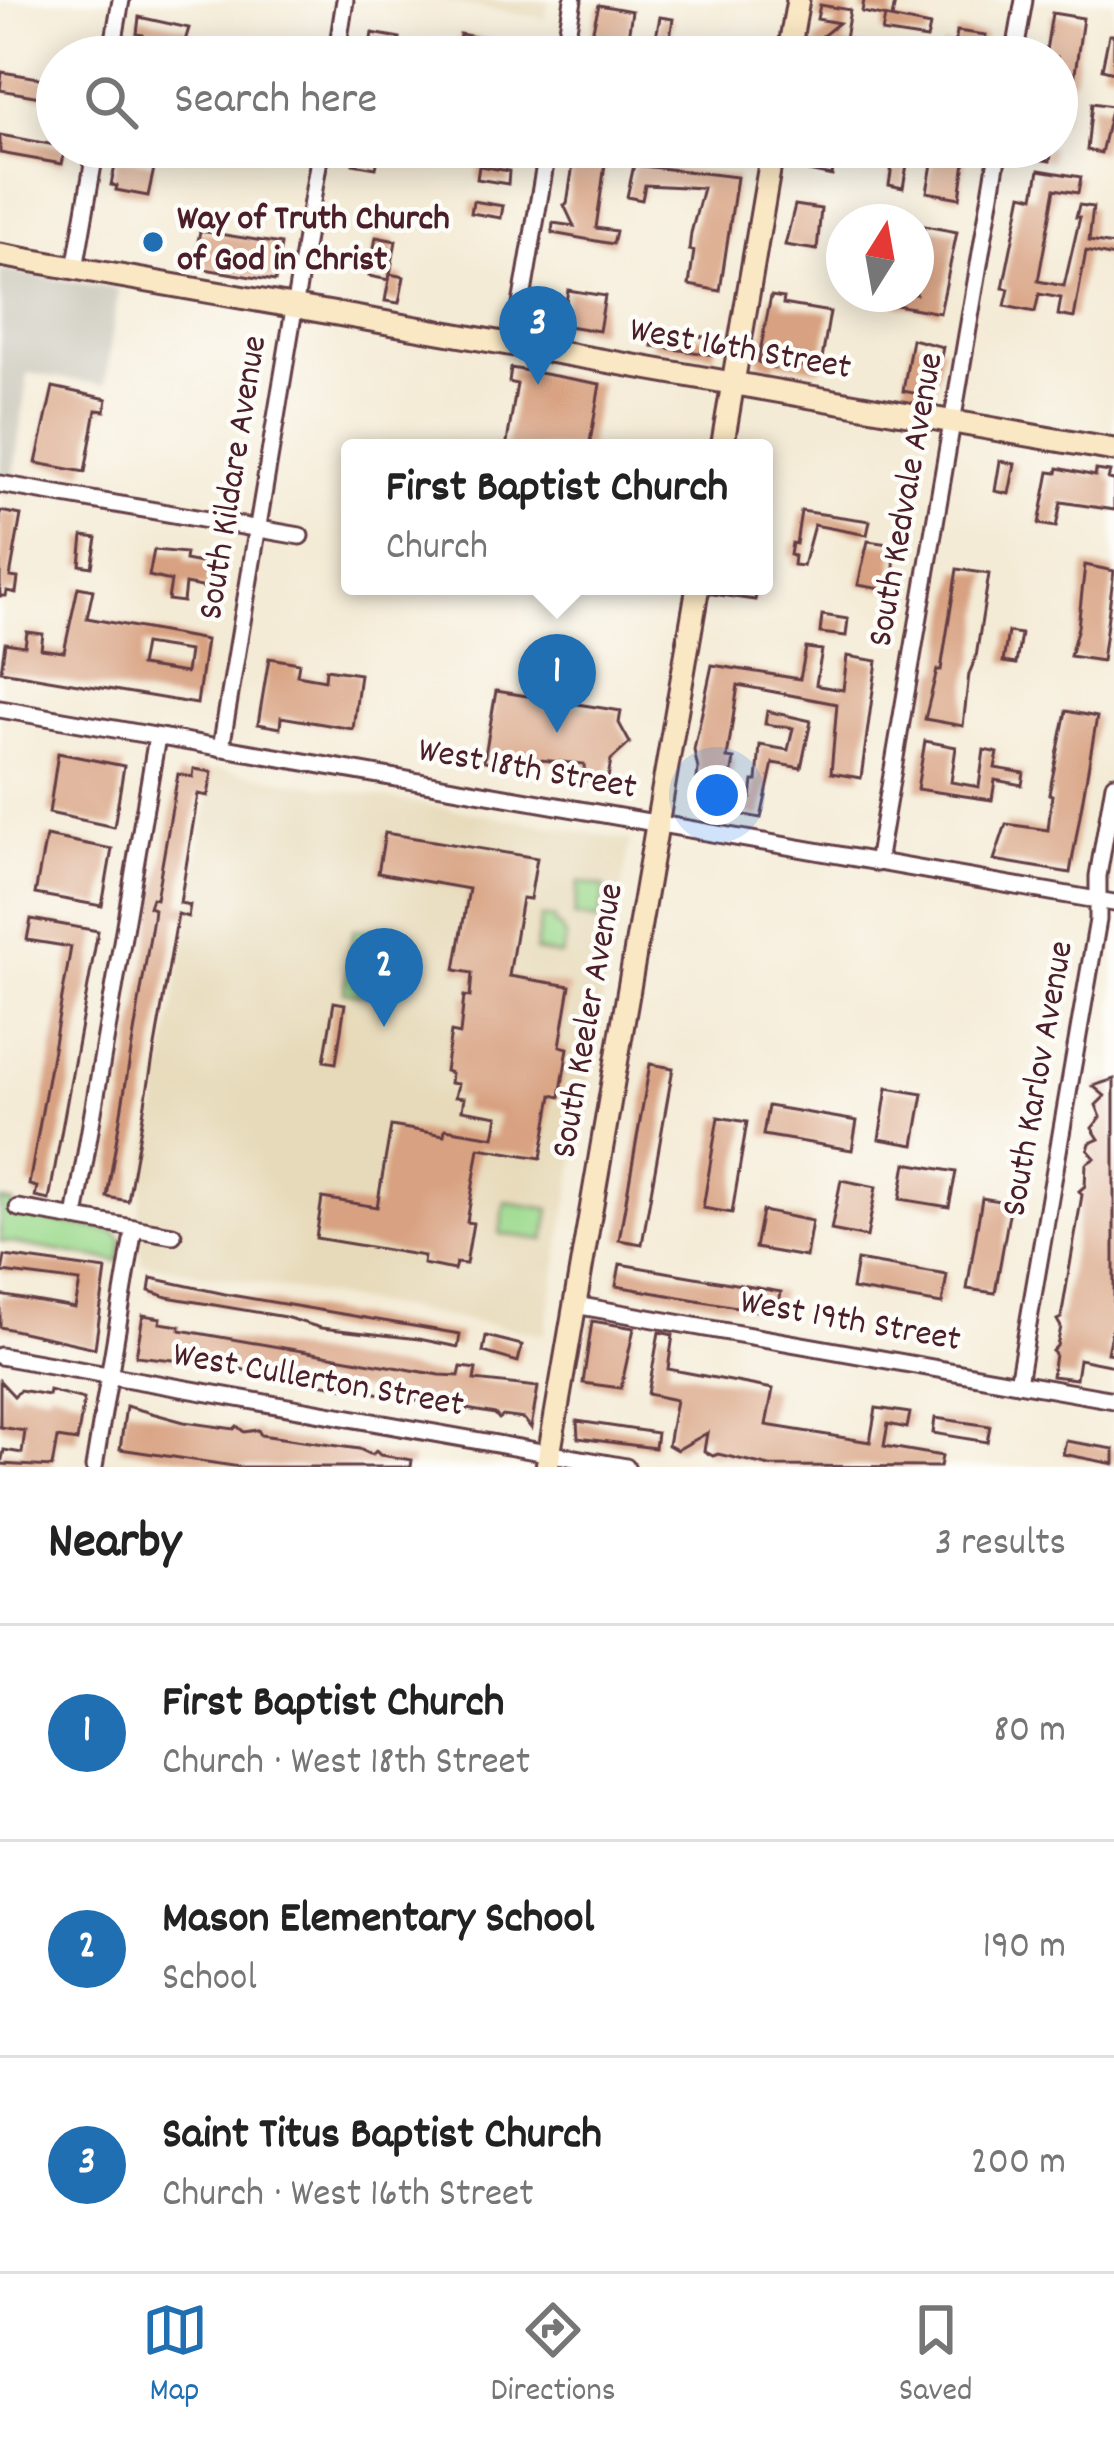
<!DOCTYPE html>
<meta charset="utf-8">
<style>
:root{--surface:#fff;--page:#f6f6f6;--text:#222;--muted:#767676;--line:#e0e0e0;--accent:#1f6fb2}
body{margin:0;font-family:Dekko,sans-serif;background:var(--page);color:var(--text)}
.compass{position:absolute;left:826px;top:204px;width:108px;height:108px;border-radius:50%;background:var(--surface);box-shadow:0 6px 30px #0003;rotate:11deg}
.you{position:absolute;left:717px;top:795px;width:42px;height:42px;margin:-30px;border:9px solid #fff;border-radius:50%;background:#1a73e8;box-shadow:0 0 0 18px #1a73e833}
.badge{display:grid;place-items:center;width:78px;height:78px;border-radius:50%;background:var(--accent);color:#fff;font-size:39px;font-weight:700}
.pin{position:absolute;translate:-50% -99px;filter:drop-shadow(0 3px 6px #0008)}
.pin::after{content:'';position:absolute;top:63px;width:42px;height:36px;background:inherit;clip-path:polygon(0 0,100% 0,50% 100%)}
.popup{position:absolute;left:341px;top:439px;width:432px;height:156px;box-sizing:border-box;display:grid;place-content:center;border-radius:12px;background:var(--surface);filter:drop-shadow(0 3px 9px #0005);font-size:39px;white-space:nowrap;color:var(--muted)}
.popup b{font-size:45px;color:var(--text)}
.popup::after{content:'';position:absolute;left:50%;top:100%;margin-left:-24px;border:24px solid transparent;border-top-color:var(--surface)}
.list{margin:0;padding:0;list-style:none}
h2{display:flex;justify-content:space-between;align-items:center;height:156px;margin:0;padding:0 48px;font-size:51px}
h2 small{font-size:39px;font-weight:400;color:var(--muted)}
.list li{display:grid;grid-template-columns:78px 1fr auto;gap:36px;align-items:center;box-sizing:border-box;height:216px;padding:0 48px;border-top:3px solid var(--line)}
.list b{display:block;font-size:45px;white-space:nowrap}
.list p{margin:0;font-size:39px;white-space:nowrap;color:var(--muted)}
.list em{font-size:39px;font-style:normal;color:var(--muted)}
.icon{flex:none;width:66px;height:66px;fill:none;stroke:currentColor;stroke-width:2;stroke-linecap:round;stroke-linejoin:round}
.map{position:relative;flex:none;width:1114px;height:1467px;overflow:hidden}
.search{position:absolute;background:var(--surface);box-shadow:0 6px 30px #0003;left:36px;right:36px;top:36px;height:132px;display:flex;align-items:center;gap:30px;box-sizing:border-box;padding:0 42px;border-radius:66px;color:var(--muted);font-size:45px}
.sheet{height:804px;background:var(--surface)}
nav{display:flex;justify-content:space-around;align-items:center;box-sizing:border-box;height:168px;border-top:3px solid var(--line);background:var(--surface);font-size:33px;color:var(--muted)}
nav a{display:grid;justify-items:center;gap:6px}
nav .on{color:var(--accent)}
.map>svg:first-child{display:block}
.built{fill:#e7daba}
.industrial{fill:#c8c4b8}
.green{fill:#9cda8e;stroke:#737c5c;stroke-width:3}
.building{fill:#d8a181;fill-rule:evenodd}
.lines{fill:none;stroke-linecap:round;stroke-linejoin:round}
.street-casing{stroke:#643e45;stroke-width:21}
.secondary-casing{stroke:#643e45;stroke-width:27}
.street{stroke:#fff;stroke-width:15}
.secondary{stroke:#fae7c3;stroke-width:21}
.poi-dot{fill:#1f6fb2;stroke:#fdfcf7;stroke-width:4.5}
.labels{text-anchor:middle;dominant-baseline:central;stroke-width:9;stroke-linejoin:round;paint-order:stroke}
.poi-label{font-size:36px;font-weight:bold;fill:#4a1f2b;stroke:#fdfcf7;text-anchor:start}
.street-label{font-size:36px;fill:#4a1f2b;stroke:#fdfcf7}
</style>
<div class="map">
<svg width="1114" height="1467" viewBox="0 0 1114 1467">
<rect width="100%" height="100%" fill="#fdfcf7"/>
<filter id="ink" filterUnits="userSpaceOnUse"><feTurbulence type="fractalNoise" baseFrequency=".00833" numOctaves="2"/><feDisplacementMap in="SourceGraphic" scale="24" xChannelSelector="R" yChannelSelector="G"/><feConvolveMatrix kernelMatrix="1 2 1 2 8 2 1 2 1" color-interpolation-filters="sRGB"/></filter>
<filter id="wash" filterUnits="userSpaceOnUse"><feTurbulence type="fractalNoise" baseFrequency=".004" numOctaves="4" result="noise"/><feDisplacementMap in="SourceGraphic" scale="48" xChannelSelector="R" yChannelSelector="G"/><feGaussianBlur stdDeviation="2.7" result="paint"/><feColorMatrix in="noise" values="0 0 0 0 0 0 0 0 0 0 0 0 0 0 0 0 0 1.4 0 .05"/><feComposite in="paint" operator="in"/></filter>
<g filter="url(#wash)">
<rect width="100%" height="100%" fill="#f4ebd6"/>
<g class="built">
<path d="M 437,0 L 549,0 L 545,19 Z"/>
<path d="M 214,768 L 630,840 L 545,1334 L 141,1263 L 138,1214 Z"/>
</g>
<path class="industrial" d="M 0,270 L 118,289 L 105,385 L 28,373 L 11,493 L 0,492 Z"/>
<g class="green">
<path d="M 579,882 L 605,887 L 599,920 L 574,916 Z"/>
<path d="M 541,917 L 555,919 L 555,926 L 560,927 L 566,939 L 561,956 L 535,951 Z"/>
<path d="M 354,929 L 387,933 L 377,997 L 344,992 Z"/>
<path d="M 0,1200 L 13,1203 L 12,1214 L 116,1232 L 122,1240 L 119,1262 L 0,1241 Z"/>
<path d="M 505,1202 L 550,1209 L 545,1240 L 500,1234 Z"/>
</g>
<g id="blocks">
<g class="building">
<path d="M 864,0 L 895,2 L 892,18 L 862,12 Z"/>
<path d="M 599,5 L 632,11 L 625,57 L 592,57 L 595,39 L 592,33 Z"/>
<path d="M 820,5 L 850,10 L 844,45 L 878,51 L 878,57 L 817,54 L 815,42 L 839,23 L 817,19 Z"/>
<path d="M 1052,13 L 1083,18 L 1074,80 L 1071,79 L 1063,120 L 1057,120 L 1057,57 L 1045,57 Z"/>
<path d="M 139,17 L 189,28 L 180,57 L 141,53 L 143,35 L 137,34 Z"/>
<path d="M 660,17 L 673,19 L 668,50 L 654,47 Z"/>
<path d="M 885,17 L 930,26 L 927,39 L 882,32 Z"/>
<path d="M 957,31 L 986,35 L 981,57 L 942,57 L 943,45 L 955,47 Z"/>
<path d="M 372,33 L 400,38 L 396,57 L 368,57 Z"/>
<path d="M 460,34 L 545,51 L 545,57 L 510,57 L 458,47 Z"/>
<path d="M 1109,35 L 1114,35 L 1114,72 L 1102,69 Z"/>
<path d="M 429,45 L 464,51 L 463,57 L 427,57 Z"/>
<path d="M 2,72 L 57,81 L 57,100 L 0,90 Z"/>
<path d="M 1092,103 L 1112,106 L 1101,153 L 1087,150 Z"/>
<path d="M 0,135 L 66,147 L 62,164 L 0,153 Z"/>
<path d="M 895,147 L 910,147 L 903,188 L 889,185 Z"/>
<path d="M 935,147 L 967,147 L 960,198 L 927,192 Z"/>
<path d="M 1028,147 L 1052,147 L 1050,161 L 1026,157 Z"/>
<path d="M 355,150 L 379,154 L 376,168 L 353,164 Z"/>
<path d="M 575,151 L 606,157 L 596,228 L 616,231 L 613,244 L 552,233 L 553,223 L 574,226 L 564,205 L 567,204 Z"/>
<path d="M 802,156 L 834,163 L 832,176 L 799,169 Z"/>
<path d="M 117,157 L 155,164 L 148,196 L 116,190 L 117,186 L 111,185 Z"/>
<path d="M 634,165 L 737,177 L 720,291 L 689,285 L 694,251 L 689,250 L 691,233 L 703,188 L 645,185 L 642,200 L 627,197 Z"/>
<path d="M 479,166 L 509,171 L 508,184 L 477,179 Z"/>
<path d="M 1039,170 L 1081,177 L 1078,193 L 1055,189 L 1038,281 L 1064,286 L 1080,217 L 1076,217 L 1079,205 L 1093,207 L 1089,241 L 1114,245 L 1114,257 L 1086,251 L 1074,318 L 1058,315 L 1061,298 L 1039,294 L 1035,312 L 1005,306 L 1009,289 L 1003,288 L 1022,194 L 1034,197 Z"/>
<path d="M 473,201 L 503,206 L 501,218 L 471,213 Z"/>
<path d="M 795,205 L 821,209 L 817,250 L 785,245 Z"/>
<path d="M 925,226 L 957,232 L 940,313 L 896,305 L 898,294 L 916,294 L 916,258 Z"/>
<path d="M 200,231 L 281,244 L 275,281 L 193,267 Z"/>
<path d="M 376,237 L 396,241 L 389,280 L 369,276 Z"/>
<path d="M 390,274 L 404,277 L 399,303 L 385,301 Z"/>
<path d="M 568,290 L 605,296 L 599,331 L 562,325 Z"/>
<path d="M 771,296 L 784,298 L 783,304 L 830,312 L 820,370 L 775,362 L 774,368 L 758,362 Z"/>
<path d="M 654,329 L 717,339 L 714,355 L 652,346 Z"/>
<path d="M 912,339 L 943,347 L 934,393 L 929,396 L 903,391 Z"/>
<path d="M 511,368 L 600,384 L 589,448 L 506,448 L 517,384 L 509,382 Z"/>
<path d="M 53,387 L 107,399 L 105,411 L 96,410 L 85,472 L 36,463 Z"/>
<path d="M 1000,461 L 1015,464 L 1009,494 L 995,491 Z"/>
<path d="M 1058,468 L 1095,476 L 1096,470 L 1110,472 L 1108,479 L 1114,480 L 1114,510 L 1061,502 L 1056,527 L 1039,524 L 1049,472 L 1057,473 Z"/>
<path d="M 0,511 L 21,515 L 10,577 L 18,578 L 16,593 L 7,591 L 6,596 L 0,596 Z"/>
<path d="M 801,511 L 870,521 L 867,535 L 814,525 L 803,566 L 793,565 L 794,556 L 790,555 L 792,543 L 796,544 Z"/>
<path d="M 83,536 L 97,538 L 92,567 L 80,565 Z"/>
<path d="M 868,541 L 895,545 L 893,591 L 858,585 Z"/>
<path d="M 154,550 L 186,553 L 185,560 L 211,565 L 207,588 L 185,584 L 183,602 L 168,600 L 171,581 L 149,576 Z"/>
<path d="M 1085,565 L 1114,571 L 1102,661 L 1070,656 L 1078,627 Z"/>
<path d="M 957,569 L 989,574 L 976,657 L 969,674 L 963,726 L 925,719 L 937,670 L 941,670 Z"/>
<path d="M 713,586 L 758,586 L 755,600 L 712,594 Z"/>
<path d="M 78,587 L 93,590 L 87,618 L 206,640 L 197,704 L 1,671 L 5,643 L 25,646 L 27,632 L 43,634 L 41,649 L 64,652 ZM 144,644 L 189,651 L 186,673 L 140,666 Z"/>
<path d="M 822,615 L 848,619 L 846,636 L 820,633 Z"/>
<path d="M 1008,632 L 1021,634 L 1016,664 L 1003,662 Z"/>
<path d="M 806,648 L 822,650 L 816,684 L 819,686 L 843,690 L 847,656 L 877,661 L 861,778 L 831,773 L 837,704 L 738,685 L 727,758 L 734,759 L 728,795 L 751,798 L 753,781 L 757,781 L 760,745 L 788,750 L 793,728 L 765,724 L 767,711 L 811,721 L 801,768 L 773,763 L 761,818 L 694,806 L 698,769 L 694,750 L 712,665 L 800,679 Z"/>
<path d="M 269,658 L 299,663 L 297,675 L 325,680 L 326,669 L 360,674 L 353,729 L 281,717 L 280,728 L 258,724 Z"/>
<path d="M 496,691 L 621,711 L 619,723 L 630,743 L 611,760 L 607,784 L 585,780 L 584,764 L 541,760 L 539,770 L 484,761 Z"/>
<path d="M 1066,711 L 1097,717 L 1070,873 L 994,860 L 1006,824 L 1048,830 L 1052,795 L 1049,794 Z"/>
<path d="M 925,741 L 956,747 L 951,782 L 979,787 L 984,750 L 998,753 L 995,768 L 1024,773 L 1022,785 L 995,780 L 992,800 L 917,789 Z"/>
<path d="M 58,753 L 124,766 L 114,827 L 49,813 Z"/>
<path d="M 194,769 L 212,772 L 208,796 L 198,794 L 180,903 L 190,905 L 188,917 L 178,914 L 128,1201 L 107,1197 L 153,918 L 154,909 L 149,907 L 152,898 L 156,899 L 178,774 L 193,777 Z"/>
<path d="M 385,833 L 537,858 L 530,899 L 522,898 L 509,976 L 570,986 L 560,1046 L 568,1048 L 560,1097 L 552,1095 L 541,1158 L 479,1148 L 467,1222 L 473,1223 L 466,1264 L 456,1263 L 454,1270 L 423,1264 L 424,1256 L 316,1238 L 322,1198 L 377,1207 L 391,1126 L 444,1135 L 445,1129 L 494,1137 L 498,1116 L 462,1110 L 464,1098 L 455,1097 L 458,1084 L 450,1083 L 451,1073 L 445,1071 L 451,1032 L 460,1034 L 464,996 L 470,997 L 472,973 L 455,970 L 469,889 L 378,873 Z"/>
<path d="M 46,836 L 112,849 L 102,906 L 35,894 Z"/>
<path d="M 31,919 L 98,931 L 49,1200 L 35,1197 L 37,1187 L 29,1185 L 71,947 L 27,940 Z"/>
<path d="M 334,1002 L 345,1004 L 336,1063 L 324,1061 Z"/>
<path d="M 650,1064 L 673,1068 L 642,1244 L 619,1240 Z"/>
<path d="M 1114,1079 L 1114,1319 L 1107,1353 L 1114,1354 L 1114,1366 L 1079,1359 L 1076,1379 L 1052,1376 L 1055,1354 L 1052,1351 L 1057,1346 L 1061,1327 L 1057,1320 L 1061,1318 L 1082,1195 L 1079,1191 L 1085,1186 L 1086,1164 L 1095,1158 L 1088,1150 L 1090,1143 L 1099,1139 L 1092,1128 L 1101,1117 L 1096,1105 L 1105,1096 L 1093,1086 Z"/>
<path d="M 887,1088 L 923,1094 L 914,1145 L 879,1139 Z"/>
<path d="M 768,1106 L 857,1121 L 852,1150 L 763,1135 Z"/>
<path d="M 718,1117 L 747,1122 L 732,1213 L 703,1208 Z"/>
<path d="M 906,1163 L 956,1172 L 949,1207 L 900,1199 Z"/>
<path d="M 841,1180 L 876,1187 L 867,1237 L 831,1230 Z"/>
<path d="M 982,1198 L 1011,1203 L 995,1293 L 967,1289 Z"/>
<path d="M 762,1211 L 812,1221 L 806,1257 L 755,1248 Z"/>
<path d="M 5,1256 L 106,1270 L 95,1348 L 0,1327 L 0,1295 L 75,1308 L 80,1282 L 2,1272 Z"/>
<path d="M 857,1260 L 947,1275 L 942,1304 L 852,1289 Z"/>
<path d="M 620,1264 L 781,1292 L 777,1314 L 616,1286 Z"/>
<path d="M 151,1278 L 225,1294 L 460,1334 L 458,1347 L 419,1339 L 321,1328 L 285,1317 L 167,1297 L 149,1291 Z"/>
<path d="M 143,1315 L 161,1318 L 160,1323 L 180,1326 L 180,1330 L 440,1375 L 459,1376 L 461,1367 L 476,1369 L 474,1380 L 538,1387 L 531,1428 L 524,1419 L 503,1416 L 499,1419 L 495,1414 L 211,1364 L 136,1356 Z"/>
<path d="M 592,1321 L 634,1328 L 621,1388 L 583,1383 Z"/>
<path d="M 659,1332 L 673,1335 L 668,1369 L 773,1389 L 766,1425 L 870,1442 L 876,1408 L 910,1413 L 907,1428 L 888,1424 L 884,1446 L 942,1456 L 940,1467 L 770,1466 L 718,1454 L 713,1456 L 704,1451 L 707,1433 L 677,1450 L 668,1445 L 676,1400 L 648,1394 Z"/>
<path d="M 486,1336 L 522,1345 L 518,1362 L 483,1352 Z"/>
<path d="M 0,1381 L 14,1396 L 20,1390 L 48,1395 L 49,1390 L 84,1399 L 77,1441 L 57,1438 L 52,1467 L 1,1464 L 4,1450 L 22,1453 L 25,1431 L 0,1427 Z"/>
<path d="M 126,1406 L 184,1422 L 234,1429 L 237,1426 L 244,1432 L 258,1430 L 261,1435 L 359,1449 L 372,1455 L 376,1451 L 380,1455 L 412,1460 L 411,1467 L 240,1467 L 120,1449 Z"/>
<path d="M 935,1418 L 990,1426 L 987,1442 L 933,1433 Z"/>
<path d="M 577,1421 L 657,1433 L 655,1448 L 578,1438 Z"/>
<path d="M 1066,1441 L 1114,1449 L 1114,1464 L 1063,1454 Z"/>
</g>
</g>
</g>
<g filter="url(#ink)">
<use href="#blocks" fill-opacity="0" stroke="#643e45" stroke-width="3"/>
<g class="lines">
<defs>
<g id="street">
<path d="M 111,57 L 121,0"/>
<path d="M 336,57 L 345,0"/>
<path d="M 563,57 L 573,0"/>
<path d="M 1014,57 L 1024,0"/>
<path d="M 75,269 L 96,147"/>
<path d="M 514,346 L 548,147"/>
<path d="M 0,484 L 300,536"/>
<path d="M 0,709 L 1114,903"/>
<path d="M 221,748 L 321,147"/>
<path d="M 877,863 L 999,147"/>
<path d="M 18,1208 L 173,1235"/>
<path d="M 75,1218 L 157,737"/>
<path d="M 575,1305 L 1114,1400"/>
<path d="M 0,1356 L 626,1467"/>
<path d="M 1018,1383 L 1098,920 L 1098,876 L 1114,784"/>
<path d="M 94,1467 L 134,1228"/>
</g>
<g id="secondary">
<path d="M 788,57 L 798,0"/>
<path d="M 0,255 L 1114,450"/>
<path d="M 722,448 L 773,147"/>
<path d="M 547,1467 L 698,586"/>
</g>
</defs>
<use href="#street" class="street-casing"/>
<use href="#secondary" class="secondary-casing"/>
<use href="#street" class="street"/>
<use href="#secondary" class="secondary"/>
</g>
</g>
<circle class="poi-dot" cx="153" cy="242" r="12"/>
<g class="labels">
<g class="poi-label">
<text x="177" y="221">Way of Truth Church<tspan x="177" dy="41">of God in Christ</tspan></text>
</g>
<g class="street-label">
<text transform="translate(740 351) rotate(10)">West 16th Street</text>
<text transform="translate(235 478) rotate(-81)">South Kildare Avenue</text>
<text transform="translate(908 500) rotate(-80)">South Kedvale Avenue</text>
<text transform="translate(527 771) rotate(10)">West 18th Street</text>
<text transform="translate(590 1021) rotate(-80)">South Keeler Avenue</text>
<text transform="translate(1040 1079) rotate(-80)">South Karlov Avenue</text>
<text transform="translate(850 1323) rotate(10)">West 19th Street</text>
<text transform="translate(318 1382) rotate(10)">West Cullerton Street</text>
</g>
</g>
</svg>
<svg class="compass" viewBox="-18 -18 36 36"><path d="M0-13l5 13h-10z" fill="#e53935"/><path d="M0 13l5-13h-10z" fill="#767676"/></svg>
<div class="you"></div>
<div class="pin badge" style="left:557px;top:733px">1</div>
<div class="popup"><b>First Baptist Church</b>Church</div>
<div class="pin badge" style="left:384px;top:1027px">2</div>
<div class="pin badge" style="left:538px;top:385px">3</div>
<div class="search"><svg class="icon" aria-label="search" viewBox="0 0 24 24"><circle cx="10" cy="10" r="6"/><path d="M15 15l6 6"/></svg>Search here</div>
</div>
<section class="sheet">
<h2>Nearby<small>3 results</small></h2>
<ul class="list">
<li><span class="badge">1</span><div><b>First Baptist Church</b><p>Church · West 18th Street</p></div><em>80 m</em></li>
<li><span class="badge">2</span><div><b>Mason Elementary School</b><p>School</p></div><em>190 m</em></li>
<li><span class="badge">3</span><div><b>Saint Titus Baptist Church</b><p>Church · West 16th Street</p></div><em>200 m</em></li>
</ul>
</section>
<nav>
<a class="on"><svg class="icon" aria-label="map" viewBox="0 0 24 24"><path d="M3 6l6-2 6 2 6-2v14l-6 2-6-2-6 2zM9 4v14M15 6v14"/></svg>Map</a>
<a><svg class="icon" aria-label="directions" viewBox="0 0 24 24"><path d="M12 3l9 9-9 9-9-9zM9 14v-3h6M13 9l2 2-2 2"/></svg>Directions</a>
<a><svg class="icon" aria-label="saved" viewBox="0 0 24 24"><path d="M7 4h10v16l-5-4-5 4z"/></svg>Saved</a>
</nav>
